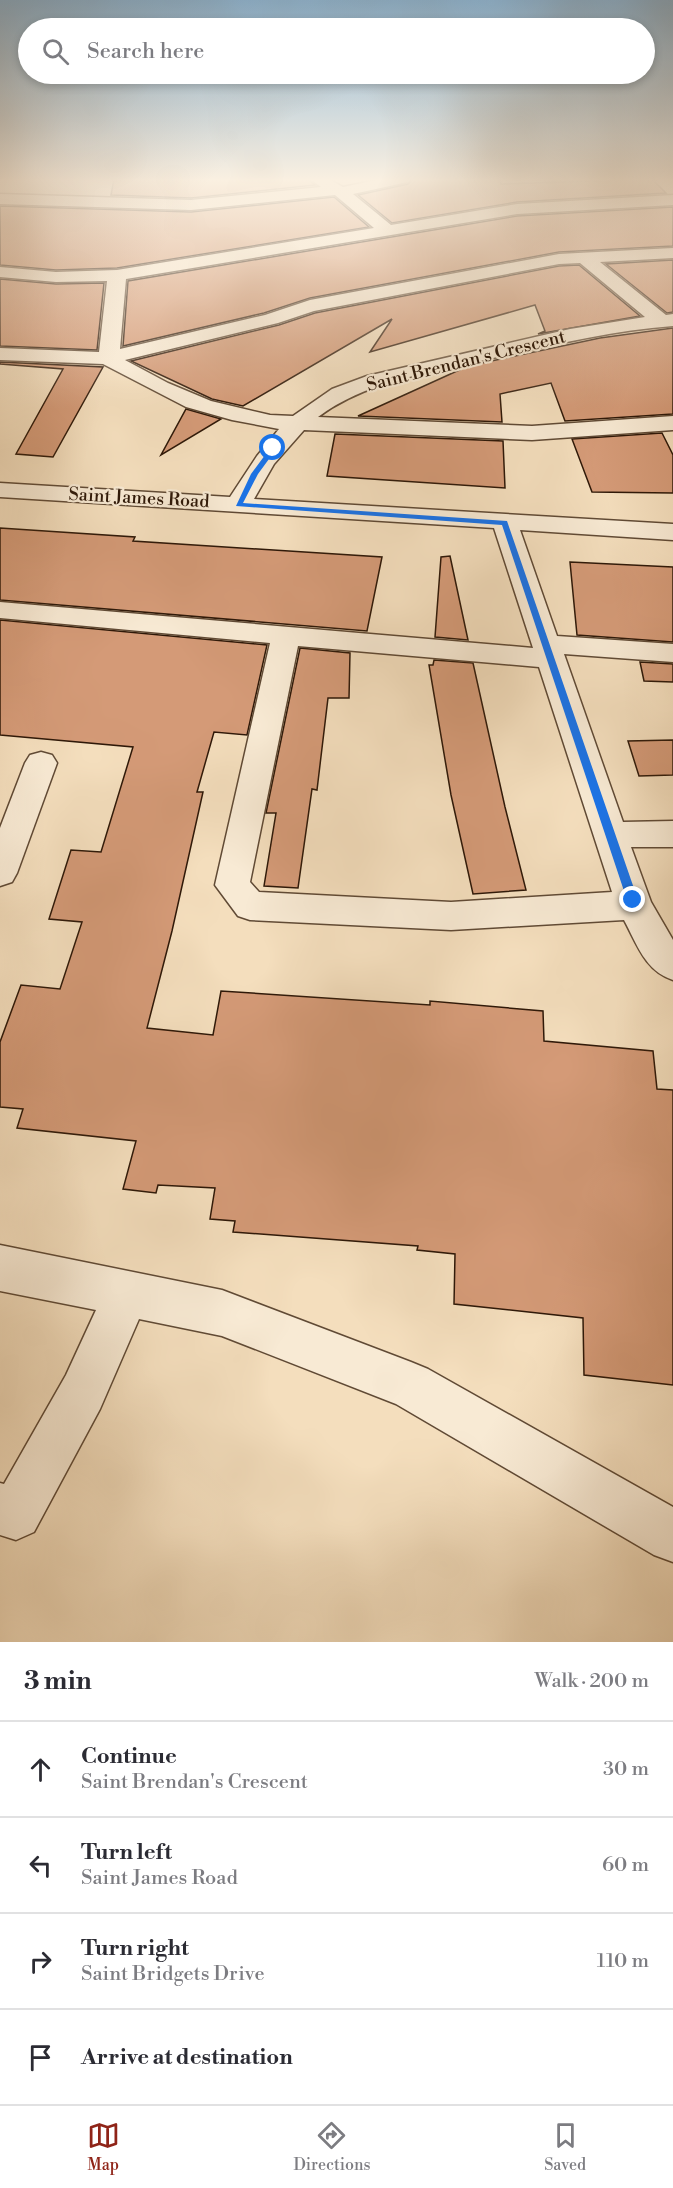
<!DOCTYPE html>
<meta charset="utf-8">
<style>
:root{--surface:#fff;--page:#f2f2f3;--text:#2b2b33;--muted:#7c7c81;--line:#e1e1e2;--accent:#8f2418}
body{margin:0;font-family:"Libre Bodoni",serif;background:var(--page);color:var(--text)}
.stop{position:absolute;width:18px;height:18px;margin:-14px;border:4px solid #1a73e8;border-radius:50%;background:#fff}
.stop.end{background:#1a73e8;border-color:#fff;box-shadow:0 2px 6px #0008}
.list{margin:0;padding:0;list-style:none}
h2{display:flex;justify-content:space-between;align-items:center;height:78px;margin:0;padding:0 24px;font-size:26px}
h2 small{font-size:20px;font-weight:400;color:var(--muted)}
.list li{display:grid;grid-template-columns:39px 1fr auto;gap:18px;align-items:center;box-sizing:border-box;height:96px;padding:0 24px;border-top:2px solid var(--line)}
.list b{display:block;font-size:22px;white-space:nowrap}
.list p{margin:0;font-size:20px;white-space:nowrap;color:var(--muted)}
.list em{font-size:20px;font-style:normal;color:var(--muted)}
.icon{flex:none;width:33px;height:33px;fill:none;stroke:currentColor;stroke-width:2;stroke-linecap:round;stroke-linejoin:round}
.map{position:relative;flex:none;width:673px;height:1642px;overflow:hidden}
.search{position:absolute;background:var(--surface);box-shadow:0 3px 9px #0003;left:18px;right:18px;top:18px;height:66px;display:flex;align-items:center;gap:15px;box-sizing:border-box;padding:0 21px;border-radius:33px;color:var(--muted);font-size:22px}
.sheet{height:462px;background:var(--surface)}
nav{display:flex;justify-content:space-around;align-items:center;box-sizing:border-box;height:84px;border-top:2px solid var(--line);background:var(--surface);font-size:16px;color:var(--muted)}
nav a{display:grid;justify-items:center;gap:3px}
nav .on{color:var(--accent)}
.map>svg:first-child{display:block}
.building{fill:#d49a77;stroke:#2e1808;stroke-width:1.5}
.lines{fill:none;stroke-linecap:round;stroke-linejoin:round}
.minor-casing{stroke:#604a35;stroke-width:3}
.minor{fill:#f8ead4;fill-rule:evenodd}
.route{fill:#1a73e8}
.labels{text-anchor:middle;dominant-baseline:central;stroke-width:4.5;stroke-linejoin:round;paint-order:stroke}
.far-street-label{font-size:18px;fill:#2e1808;stroke:#f8ead4}
</style>
<div class="map">
<svg width="673" height="1642" viewBox="0 0 673 1642">
<rect width="100%" height="100%" fill="#f4debd"/>
<filter id="stains"><feTurbulence type="fractalNoise" baseFrequency=".00333" numOctaves="4"/><feColorMatrix values="0 0 0 0 .2 0 0 0 0 .09 0 0 0 0 .02 0 0 0 .5 -.17"/></filter>
<radialGradient id="worn" r=".72"><stop offset=".6" stop-color="#630" stop-opacity="0"/><stop offset="1" stop-color="#630" stop-opacity=".3"/></radialGradient>
<g class="building">
<path d="M 114,179 L 308,179 L 315,185 L 191,198 L 111,195 Z"/>
<path d="M 413,179 L 500,179 L 501,184 L 652,179 L 666,193 L 517,202 L 392,223 L 358,195 L 408,184 Z"/>
<path d="M 334,197 L 369,227 L 117,268 L 56,270 L 0,265 L 0,206 L 191,212 Z"/>
<path d="M 673,207 L 673,246 L 559,252 L 310,298 L 264,313 L 123,346 L 128,281 L 517,216 Z"/>
<path d="M 673,260 L 673,312 L 667,313 L 606,264 Z"/>
<path d="M 579,265 L 640,316 L 538,334 L 545,331 L 535,305 L 370,352 L 392,319 L 243,406 L 212,399 L 131,361 L 279,325 L 315,313 L 559,266 Z"/>
<path d="M 0,279 L 56,284 L 104,283 L 97,350 L 0,346 Z"/>
<path d="M 673,328 L 673,414 L 565,421 L 551,383 L 500,394 L 502,422 L 358,416 L 468,366 L 600,338 Z"/>
<path d="M 0,362 L 103,367 L 53,457 L 16,454 L 63,369 L 0,364 Z"/>
<path d="M 186,409 L 221,419 L 161,455 Z"/>
<path d="M 662,433 L 673,455 L 673,493 L 592,492 L 572,439 Z"/>
<path d="M 335,434 L 503,441 L 505,488 L 327,476 Z"/>
<path d="M 0,528 L 135,537 L 133,541 L 382,557 L 367,631 L 0,600 Z"/>
<path d="M 450,556 L 468,640 L 435,637 L 441,557 Z"/>
<path d="M 570,562 L 673,567 L 673,642 L 577,635 Z"/>
<path d="M 0,620 L 267,645 L 247,735 L 214,732 L 197,792 L 203,792 L 172,931 L 147,1028 L 213,1035 L 221,991 L 430,1005 L 430,1001 L 543,1011 L 544,1041 L 653,1051 L 657,1089 L 673,1090 L 673,1385 L 584,1375 L 583,1318 L 454,1304 L 455,1254 L 417,1250 L 418,1246 L 233,1232 L 235,1221 L 210,1219 L 215,1188 L 158,1185 L 156,1193 L 123,1189 L 136,1141 L 17,1128 L 23,1109 L 0,1107 L 0,1042 L 21,985 L 60,989 L 82,922 L 49,919 L 71,850 L 101,852 L 133,747 L 0,735 Z"/>
<path d="M 300,648 L 350,653 L 349,698 L 328,698 L 317,790 L 312,789 L 298,888 L 264,886 L 276,813 L 266,813 Z"/>
<path d="M 434,660 L 473,663 L 505,807 L 526,890 L 473,894 L 451,795 L 429,665 L 433,665 Z"/>
<path d="M 640,662 L 673,664 L 673,682 L 644,681 Z"/>
<path d="M 673,740 L 673,775 L 639,776 L 628,741 Z"/>
</g>
<g class="lines">
<defs>
<g id="minor">
<path d="M 310,179 L 329,179 L 343,187 L 381,179 L 411,179 L 408,182 L 353,194 L 391,225 L 517,204 L 673,195 L 673,205 L 517,214 L 126,279 L 120,349 L 265,315 L 310,300 L 559,254 L 673,248 L 673,258 L 600,262 L 666,315 L 673,314 L 673,326 C 607,331 544,347 480,361 C 424,374 365,382 318,417 L 532,426 L 673,416 L 673,430 L 532,440 L 304,430 L 274,464 L 254,499 L 673,524 L 673,540 L 520,530 L 557,636 L 673,644 L 673,662 L 564,654 L 623,822 L 673,821 L 673,847 L 631,847 L 651,902 L 673,940 L 673,980 C 645,971 637,944 624,920 L 451,930 L 250,920 L 238,916 L 215,885 L 270,643 L 0,618 L 0,602 L 533,648 L 494,528 L 0,497 L 0,483 L 230,497 L 257,456 L 279,429 L 232,420 L 186,407 L 103,364 L 0,360 L 0,348 L 99,352 L 107,281 L 56,282 L 0,277 L 0,267 L 56,272 L 117,270 L 374,228 L 335,195 L 191,210 L 0,204 L 0,194 L 191,200 L 321,187 ZM 580,263 L 645,317 L 570,329 L 367,376 L 332,389 L 293,416 L 270,415 L 211,401 L 168,383 L 125,360 L 278,323 L 314,311 L 559,264 ZM 298,646 L 539,667 L 612,892 L 451,902 L 259,892 L 250,882 Z"/>
<path d="M 41,752 L 52,755 L 57,763 L 17,873 L 12,882 L 0,886 L 0,828 L 25,763 L 30,755 Z"/>
<path d="M 0,1245 L 222,1290 L 411,1362 L 428,1369 L 673,1507 L 673,1562 L 654,1555 L 396,1404 L 222,1336 L 139,1319 L 100,1409 L 34,1532 L 16,1540 L 0,1535 L 0,1483 L 4,1484 L 66,1375 L 96,1310 L 0,1291 Z"/>
</g>
</defs>
<use href="#minor" class="minor-casing"/>
<use href="#minor" class="minor"/>
</g>
<linearGradient id="sky" x2="0" y2="1"><stop stop-color="#8cb6d6"/><stop offset="0.44" stop-color="#faf0e1"/><stop offset="1" stop-color="#faf0e1" stop-opacity="0"/></linearGradient>
<rect width="673" height="409" fill="url(#sky)"/>
<path class="route" d="M 271,447 L 277,448 L 258,474 L 243,503 L 507,521 L 638,900 L 636,903 L 629,903 L 627,900 L 502,525 L 236,506 L 251,474 Z"/>
<g class="labels">
<g class="far-street-label">
<text transform="translate(466 361) rotate(-14)">Saint Brendan's Crescent</text>
<text transform="translate(139 498) rotate(3)">Saint James Road</text>
</g>
</g>
<rect width="100%" height="100%" filter="url(#stains)"/>
<rect width="100%" height="100%" fill="url(#worn)"/>
</svg>
<div class="stop" style="left:273px;top:448px"></div>
<div class="stop end" style="left:633px;top:900px"></div>
<div class="search"><svg class="icon" aria-label="search" viewBox="0 0 24 24"><circle cx="10" cy="10" r="6"/><path d="M15 15l6 6"/></svg>Search here</div>
</div>
<section class="sheet">
<h2>3 min<small>Walk · 200 m</small></h2>
<ul class="list">
<li><svg class="icon" aria-label="ahead" viewBox="0 0 24 24"><path d="M12 20V5M6 11l6-6 6 6"/></svg><div><b>Continue</b><p>Saint Brendan's Crescent</p></div><em>30 m</em></li>
<li><svg class="icon" aria-label="left" viewBox="0 0 24 24"><path d="M17 20v-9H6M10 6l-5 5 5 5"/></svg><div><b>Turn left</b><p>Saint James Road</p></div><em>60 m</em></li>
<li><svg class="icon" aria-label="right" viewBox="0 0 24 24"><path d="M7 20v-9h11M14 6l5 5-5 5"/></svg><div><b>Turn right</b><p>Saint Bridgets Drive</p></div><em>110 m</em></li>
<li><svg class="icon" aria-label="arrive" viewBox="0 0 24 24"><path d="M6 21V4h12l-3 4 3 4H6"/></svg><div><b>Arrive at destination</b></div></li>
</ul>
</section>
<nav>
<a class="on"><svg class="icon" aria-label="map" viewBox="0 0 24 24"><path d="M3 6l6-2 6 2 6-2v14l-6 2-6-2-6 2zM9 4v14M15 6v14"/></svg>Map</a>
<a><svg class="icon" aria-label="directions" viewBox="0 0 24 24"><path d="M12 3l9 9-9 9-9-9zM9 14v-3h6M13 9l2 2-2 2"/></svg>Directions</a>
<a><svg class="icon" aria-label="saved" viewBox="0 0 24 24"><path d="M7 4h10v16l-5-4-5 4z"/></svg>Saved</a>
</nav>
